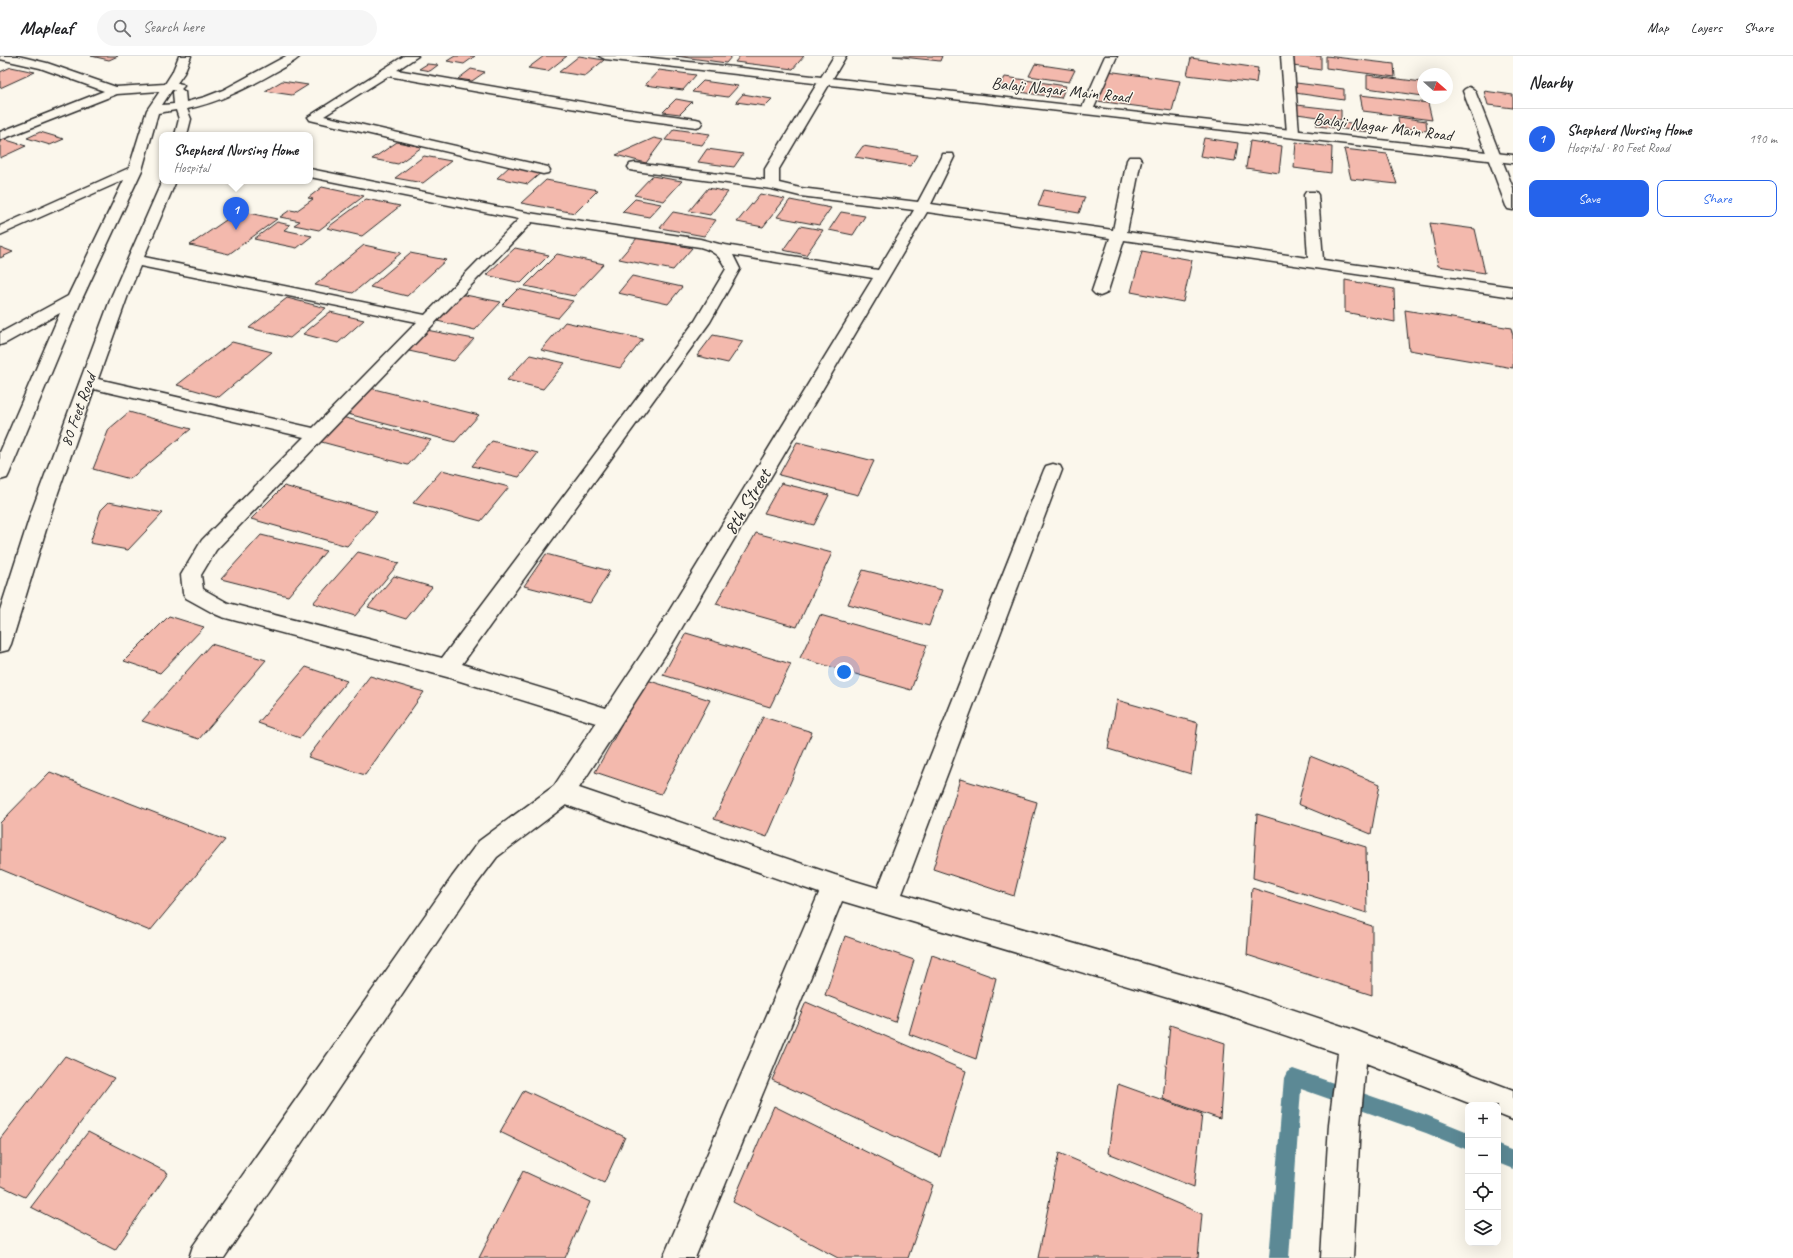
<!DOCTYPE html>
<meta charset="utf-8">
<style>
:root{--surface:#fff;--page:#f6f6f6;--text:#202124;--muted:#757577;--line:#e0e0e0;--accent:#2563eb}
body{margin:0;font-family:Caveat,sans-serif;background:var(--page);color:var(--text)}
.controls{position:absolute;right:12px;bottom:12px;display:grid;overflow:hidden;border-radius:8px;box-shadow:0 4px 16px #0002}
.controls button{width:36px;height:36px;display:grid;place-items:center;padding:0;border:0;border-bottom:1px solid var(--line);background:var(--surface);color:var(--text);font:20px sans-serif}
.compass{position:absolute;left:1417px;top:12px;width:36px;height:36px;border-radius:50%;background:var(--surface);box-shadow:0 4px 16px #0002;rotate:110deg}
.you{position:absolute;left:844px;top:616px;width:14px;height:14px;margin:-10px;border:3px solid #fff;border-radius:50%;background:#1a73e8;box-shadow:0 0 0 6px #1a73e833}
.badge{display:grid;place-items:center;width:26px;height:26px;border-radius:50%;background:var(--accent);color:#fff;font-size:13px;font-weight:700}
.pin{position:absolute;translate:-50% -33px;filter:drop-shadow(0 1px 2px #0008)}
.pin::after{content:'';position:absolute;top:21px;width:14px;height:12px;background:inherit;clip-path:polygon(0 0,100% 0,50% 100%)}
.popup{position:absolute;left:159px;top:76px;width:154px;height:52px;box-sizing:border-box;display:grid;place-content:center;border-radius:8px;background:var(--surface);filter:drop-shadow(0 1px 3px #0005);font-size:13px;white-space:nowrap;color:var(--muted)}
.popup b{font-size:15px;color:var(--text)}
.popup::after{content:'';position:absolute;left:50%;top:100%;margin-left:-8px;border:8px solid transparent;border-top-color:var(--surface)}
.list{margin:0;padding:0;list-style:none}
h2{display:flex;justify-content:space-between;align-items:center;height:52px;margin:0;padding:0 16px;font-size:17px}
h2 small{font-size:13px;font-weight:400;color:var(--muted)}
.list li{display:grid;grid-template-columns:26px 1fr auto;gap:12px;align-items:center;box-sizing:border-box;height:60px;padding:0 16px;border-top:1px solid var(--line)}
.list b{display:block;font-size:15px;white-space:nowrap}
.list p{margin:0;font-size:13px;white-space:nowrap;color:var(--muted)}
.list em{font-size:13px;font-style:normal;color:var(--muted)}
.actions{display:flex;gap:8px;padding:12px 16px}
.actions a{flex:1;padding:9px 0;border:1px solid var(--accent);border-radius:8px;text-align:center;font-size:14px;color:var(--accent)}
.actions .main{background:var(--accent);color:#fff}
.icon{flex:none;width:22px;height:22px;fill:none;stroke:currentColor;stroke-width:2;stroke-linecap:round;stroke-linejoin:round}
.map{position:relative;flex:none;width:1513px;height:1202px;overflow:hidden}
header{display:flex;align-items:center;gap:24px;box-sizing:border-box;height:56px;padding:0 20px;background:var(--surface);border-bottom:1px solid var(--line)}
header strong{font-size:19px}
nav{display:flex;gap:22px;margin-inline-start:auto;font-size:14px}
.search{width:280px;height:36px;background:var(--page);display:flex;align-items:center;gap:10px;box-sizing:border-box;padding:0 14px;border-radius:22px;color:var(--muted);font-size:15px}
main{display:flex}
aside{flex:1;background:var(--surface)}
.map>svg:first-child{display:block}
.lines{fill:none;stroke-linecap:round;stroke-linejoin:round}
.stream{fill:#5b8995;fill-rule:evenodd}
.building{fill:#f3b9ad;stroke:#2b2b2b}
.minor-casing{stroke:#2b2b2b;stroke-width:3}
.secondary-casing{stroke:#2b2b2b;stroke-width:3}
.minor{fill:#fbf7ec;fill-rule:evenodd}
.secondary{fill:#fbf7ec;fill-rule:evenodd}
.labels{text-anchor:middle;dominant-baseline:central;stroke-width:3;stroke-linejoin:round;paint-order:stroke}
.far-street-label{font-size:17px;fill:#2b2b2b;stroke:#fbf7ec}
.street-label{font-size:20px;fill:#2b2b2b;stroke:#fbf7ec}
</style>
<header>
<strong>Mapleaf</strong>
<div class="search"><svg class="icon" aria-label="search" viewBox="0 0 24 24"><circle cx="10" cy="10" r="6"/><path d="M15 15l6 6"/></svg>Search here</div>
<nav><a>Map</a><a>Layers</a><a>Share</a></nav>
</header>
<main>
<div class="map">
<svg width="1513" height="1202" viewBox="0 0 1513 1202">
<rect width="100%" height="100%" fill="#fbf7ec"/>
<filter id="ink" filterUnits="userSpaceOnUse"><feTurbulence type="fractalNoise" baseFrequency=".025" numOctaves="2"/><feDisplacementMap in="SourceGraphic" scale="8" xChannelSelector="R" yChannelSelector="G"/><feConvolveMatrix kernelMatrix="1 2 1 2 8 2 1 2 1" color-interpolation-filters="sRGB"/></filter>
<g filter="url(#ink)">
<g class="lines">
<g class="stream">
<path d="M 1293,1013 L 1426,1059 L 1468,1076 L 1468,1094 L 1426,1077 L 1301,1033 L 1289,1202 L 1269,1202 L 1284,1022 L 1287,1016 Z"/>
<path d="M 1498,1089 L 1513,1095 L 1513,1113 L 1498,1107 Z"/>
</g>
</g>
<g class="building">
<path d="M 91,0 L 118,0 L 109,4 Z"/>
<path d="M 455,0 L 475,0 L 464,8 L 447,5 Z"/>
<path d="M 544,0 L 567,0 L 548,15 L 528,12 Z"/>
<path d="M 579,0 L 604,4 L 585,20 L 559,16 Z"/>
<path d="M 676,0 L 732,0 L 726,7 Z"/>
<path d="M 740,0 L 804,0 L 793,13 L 735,6 Z"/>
<path d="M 893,0 L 942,0 L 940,5 Z"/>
<path d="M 1293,0 L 1321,0 L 1321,14 L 1293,10 Z"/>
<path d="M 1326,0 L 1394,8 L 1395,21 L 1326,12 Z"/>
<path d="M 1191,2 L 1258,12 L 1256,27 L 1187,19 Z"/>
<path d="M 427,8 L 438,9 L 430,15 L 419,13 Z"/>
<path d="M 1035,8 L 1075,14 L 1069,26 L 1029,20 Z"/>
<path d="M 11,11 L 35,16 L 0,32 L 0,16 Z"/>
<path d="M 471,13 L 485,16 L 472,25 L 458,23 Z"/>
<path d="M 659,14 L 696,19 L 683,34 L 645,29 Z"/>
<path d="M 1107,15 L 1180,25 L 1172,55 L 1097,45 Z"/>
<path d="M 1367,19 L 1422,26 L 1423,40 L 1367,32 Z"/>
<path d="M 1005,21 L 1066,30 L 1061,42 L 999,33 Z"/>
<path d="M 282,25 L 308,29 L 292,39 L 265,35 Z"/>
<path d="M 703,25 L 738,30 L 728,41 L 692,36 Z"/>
<path d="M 1296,27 L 1344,33 L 1344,44 L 1295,37 Z"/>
<path d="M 1484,35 L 1513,39 L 1513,52 L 1488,49 Z"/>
<path d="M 743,38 L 772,43 L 765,50 L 736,46 Z"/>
<path d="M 1360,39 L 1428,47 L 1432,64 L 1363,55 Z"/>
<path d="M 676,43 L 692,46 L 680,58 L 663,56 Z"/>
<path d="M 1297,49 L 1341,54 L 1341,64 L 1297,58 Z"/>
<path d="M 1398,61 L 1426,65 L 1427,75 L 1399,71 Z"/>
<path d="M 1316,63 L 1368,69 L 1369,76 L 1317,70 Z"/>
<path d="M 674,73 L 710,78 L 702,89 L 665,84 Z"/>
<path d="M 40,76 L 64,83 L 50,89 L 27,82 Z"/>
<path d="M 0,82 L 26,90 L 0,102 Z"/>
<path d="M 654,82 L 663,84 L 646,107 L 616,99 Z"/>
<path d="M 1204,82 L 1238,87 L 1235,105 L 1200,100 Z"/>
<path d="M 1250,85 L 1282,90 L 1279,117 L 1246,112 Z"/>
<path d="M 397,86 L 422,91 L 398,108 L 372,103 Z"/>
<path d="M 1296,86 L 1332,91 L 1331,117 L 1294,112 Z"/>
<path d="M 863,90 L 917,99 L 910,110 L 855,101 Z"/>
<path d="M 707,93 L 743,98 L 734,111 L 698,106 Z"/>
<path d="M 1344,93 L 1387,98 L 1397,128 L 1351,123 Z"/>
<path d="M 424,100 L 451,105 L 423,127 L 395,122 Z"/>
<path d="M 511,109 L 543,115 L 528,128 L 497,122 Z"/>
<path d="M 652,120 L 682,125 L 664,145 L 634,139 Z"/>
<path d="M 546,124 L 598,134 L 575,157 L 521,147 Z"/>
<path d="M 322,131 L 364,140 L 319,174 L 294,169 L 300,165 L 280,161 L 290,154 L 296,155 L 313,143 L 308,142 Z"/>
<path d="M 708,132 L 728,136 L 710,159 L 689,155 Z"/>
<path d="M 1044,134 L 1085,141 L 1079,157 L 1038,150 Z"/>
<path d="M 760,138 L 785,143 L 763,171 L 737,166 Z"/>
<path d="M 366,143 L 400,150 L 362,180 L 327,172 Z"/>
<path d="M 635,143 L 661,148 L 649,161 L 622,156 Z"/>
<path d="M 790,144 L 831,152 L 819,169 L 777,161 Z"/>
<path d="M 239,155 L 277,163 L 229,198 L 190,189 Z"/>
<path d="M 673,156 L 716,164 L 704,180 L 660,172 Z"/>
<path d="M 841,156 L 865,160 L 853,179 L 829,174 Z"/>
<path d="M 277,166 L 290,169 L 284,174 L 312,180 L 297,192 L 254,183 Z"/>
<path d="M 1430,167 L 1475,173 L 1485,217 L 1438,210 Z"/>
<path d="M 800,170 L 823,174 L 806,199 L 783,194 Z"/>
<path d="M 638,181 L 692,192 L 673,214 L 619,203 Z"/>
<path d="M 364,189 L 401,197 L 353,237 L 315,229 Z"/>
<path d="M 0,191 L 13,196 L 0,202 Z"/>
<path d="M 515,192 L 549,199 L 521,227 L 486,219 Z"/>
<path d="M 1142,195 L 1192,204 L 1183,246 L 1131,236 Z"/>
<path d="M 410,197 L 446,204 L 407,240 L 370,231 Z"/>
<path d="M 557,198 L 604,208 L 574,240 L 525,230 Z"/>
<path d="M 632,220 L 682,231 L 668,248 L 618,237 Z"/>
<path d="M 1345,224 L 1394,233 L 1395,266 L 1345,256 Z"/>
<path d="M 518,233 L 573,245 L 558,262 L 502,249 Z"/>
<path d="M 460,238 L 501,246 L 475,274 L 433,264 Z"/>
<path d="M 287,242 L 326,252 L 290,282 L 249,272 Z"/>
<path d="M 1405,254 L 1511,272 L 1513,280 L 1513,312 L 1409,294 Z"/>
<path d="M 330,256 L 364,264 L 338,287 L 303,278 Z"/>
<path d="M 565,266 L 643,283 L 620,312 L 541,294 Z"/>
<path d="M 421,273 L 474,283 L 454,305 L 400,293 Z"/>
<path d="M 713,279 L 743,285 L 728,307 L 697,300 Z"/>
<path d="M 232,286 L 272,296 L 219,341 L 177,329 Z"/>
<path d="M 530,299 L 565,307 L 543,333 L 507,324 Z"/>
<path d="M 370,332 L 479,359 L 455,386 L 344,357 Z"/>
<path d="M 129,356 L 191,373 L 130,423 L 93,413 L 109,373 Z"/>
<path d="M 338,360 L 431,384 L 408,409 L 314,384 Z"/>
<path d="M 492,385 L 538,397 L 519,421 L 472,410 Z"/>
<path d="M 797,386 L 874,405 L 858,439 L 779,419 Z"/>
<path d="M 442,414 L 509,431 L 481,465 L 413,447 Z"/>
<path d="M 781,427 L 829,439 L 814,469 L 764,457 Z"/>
<path d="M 284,430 L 377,456 L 347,490 L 251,463 Z"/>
<path d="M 109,446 L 163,457 L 128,494 L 90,487 L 101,454 Z"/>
<path d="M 756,477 L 832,497 L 797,571 L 716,548 Z"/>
<path d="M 261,479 L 326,495 L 288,540 L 221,523 Z"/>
<path d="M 358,496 L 399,507 L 355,560 L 313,547 Z"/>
<path d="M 546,498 L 610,515 L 590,547 L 524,530 Z"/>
<path d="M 863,514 L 942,534 L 929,570 L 848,548 Z"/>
<path d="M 394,520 L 432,531 L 406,563 L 368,551 Z"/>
<path d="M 820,559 L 927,589 L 911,634 L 800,602 Z"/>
<path d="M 169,560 L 204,571 L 160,617 L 124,605 Z"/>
<path d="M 686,577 L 791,608 L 770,651 L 663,619 Z"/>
<path d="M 211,588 L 266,604 L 199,683 L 142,665 Z"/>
<path d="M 306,611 L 347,625 L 300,682 L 258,667 Z"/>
<path d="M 370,620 L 424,636 L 365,719 L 308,701 Z"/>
<path d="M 647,624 L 710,644 L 661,738 L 595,716 Z"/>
<path d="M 1117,644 L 1198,667 L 1191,718 L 1108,693 Z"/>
<path d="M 763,661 L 812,676 L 767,781 L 714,763 Z"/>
<path d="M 1310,700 L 1380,728 L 1371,778 L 1298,748 Z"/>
<path d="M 50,716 L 225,784 L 150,875 L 0,813 L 0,767 Z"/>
<path d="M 960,723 L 1037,746 L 1014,840 L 933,813 Z"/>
<path d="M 1257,758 L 1366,791 L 1367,857 L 1253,822 Z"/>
<path d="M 1252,832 L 1372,870 L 1372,939 L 1247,899 Z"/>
<path d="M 845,880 L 914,904 L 895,966 L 825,939 Z"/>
<path d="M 932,899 L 996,922 L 976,1003 L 909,978 Z"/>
<path d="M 806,946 L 966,1015 L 940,1101 L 772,1024 Z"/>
<path d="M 1170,969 L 1225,987 L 1220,1063 L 1163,1043 Z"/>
<path d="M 65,1000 L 114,1022 L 25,1141 L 0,1129 L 0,1083 Z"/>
<path d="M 1118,1028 L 1202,1058 L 1194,1131 L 1108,1097 Z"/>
<path d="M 524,1034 L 625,1081 L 604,1127 L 500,1076 Z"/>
<path d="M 774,1050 L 933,1129 L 908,1202 L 838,1202 L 733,1146 Z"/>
<path d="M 88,1076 L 168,1117 L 115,1194 L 31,1151 Z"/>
<path d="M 1059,1097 L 1202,1158 L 1198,1202 L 1038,1202 Z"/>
<path d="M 523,1115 L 590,1146 L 565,1202 L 479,1202 Z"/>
</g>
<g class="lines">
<defs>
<g id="minor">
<path d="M 0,0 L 18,0 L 47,7 L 116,31 L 165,28 L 172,17 L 179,0 L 191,0 L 184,17 L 177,27 L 182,28 L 184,30 L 181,33 L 185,36 L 186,46 L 205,41 L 223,34 L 286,0 L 300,0 C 295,6 285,10 279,14 C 249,31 221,46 187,53 L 191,63 L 187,79 L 175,79 L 179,63 L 176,54 L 158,57 L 142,114 L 82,243 L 9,418 L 7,422 L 0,424 L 0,396 L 60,257 L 6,287 L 0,289 L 0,277 L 68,240 L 124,124 L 0,179 L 0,170 L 129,112 L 147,54 L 160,35 L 117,38 L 0,84 L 0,76 L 104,35 L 40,12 L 0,3 ZM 172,34 L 175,34 L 173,36 L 174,48 L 162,49 Z"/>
<path d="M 404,0 L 418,0 L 397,14 L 622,53 L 696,63 L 700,64 L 702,67 L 700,70 L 696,71 L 622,61 L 388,20 L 324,60 L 548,111 L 550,114 L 548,117 L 543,118 L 314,65 L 310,64 L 308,61 Z"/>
<path d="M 834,0 L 846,0 L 779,113 L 779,127 L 800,132 L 918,146 L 942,101 L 943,98 L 953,98 L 954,101 L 931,148 L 1113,174 L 1127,104 L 1129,101 L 1139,101 L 1141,104 L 1127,176 L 1308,202 L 1304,139 L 1306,136 L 1316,136 L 1318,139 L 1323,204 L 1513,231 L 1513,241 L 1124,184 L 1108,235 L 1105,238 L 1100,240 L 1095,238 L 1092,235 L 1110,182 L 927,156 L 671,590 L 579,732 L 835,819 L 878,832 L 1044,414 L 1046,410 L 1053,408 L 1060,410 L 1062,414 L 902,838 L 1225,931 L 1354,974 L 1513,1034 L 1513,1064 L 1498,1058 L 1498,1049 L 1474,1049 L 1366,1007 L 1360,1068 L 1353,1202 L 1321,1202 L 1329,1068 L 1338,997 L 1225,959 L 842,845 L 695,1202 L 663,1202 L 819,837 L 566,749 L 497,801 L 470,837 L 224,1202 L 189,1202 L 193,1190 L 452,821 L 479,785 L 554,730 L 596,667 L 447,621 L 222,561 L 215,558 L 186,542 L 183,537 L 181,519 L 202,484 L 304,381 L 94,333 L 52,454 L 11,588 L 8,594 L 0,596 L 0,554 L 32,454 L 112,239 L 162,125 L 176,125 L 144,201 L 425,259 L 519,163 L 310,121 L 310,113 L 529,157 L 700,183 L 719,188 L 878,214 L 914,154 L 800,140 L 772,133 L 635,115 L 630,114 L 628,111 L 630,108 L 635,107 L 765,124 L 765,113 ZM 532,166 L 700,191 C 714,195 720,200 726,213 L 695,265 L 442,602 L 228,547 L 203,533 L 201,519 L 216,494 ZM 733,199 L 873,222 L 655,578 L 606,652 L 462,608 L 710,266 L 740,213 ZM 140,210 L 417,266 L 313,372 L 98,323 L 128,239 Z"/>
<path d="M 1105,0 L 1117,0 L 1093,54 L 1091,57 L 1083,57 L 1081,54 Z"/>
<path d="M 1281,0 L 1293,0 L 1299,77 L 1297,80 L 1289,80 L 1287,77 Z"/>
<path d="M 1469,31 L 1473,33 L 1475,35 L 1513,132 L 1513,154 L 1508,153 L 1506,150 L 1463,35 L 1465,33 Z"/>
</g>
<path id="secondary" d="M 599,0 L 635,0 L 1513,99 L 1513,107 L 605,3 Z"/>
</defs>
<use href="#minor" class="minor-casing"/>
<use href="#secondary" class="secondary-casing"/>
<use href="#minor" class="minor"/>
<use href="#secondary" class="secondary"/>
</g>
</g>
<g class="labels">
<g class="far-street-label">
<text transform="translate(1061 34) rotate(6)">Balaji Nagar Main Road</text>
<text transform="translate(1383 71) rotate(7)">Balaji Nagar Main Road</text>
<text transform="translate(78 354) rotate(-70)">80 Feet Road</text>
</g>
<g class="street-label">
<text transform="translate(747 446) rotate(-59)">8th Street</text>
</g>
</g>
</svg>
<div class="controls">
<button>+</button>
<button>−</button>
<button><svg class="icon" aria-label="locate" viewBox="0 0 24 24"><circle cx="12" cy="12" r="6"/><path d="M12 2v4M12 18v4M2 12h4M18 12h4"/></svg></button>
<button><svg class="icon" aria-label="layers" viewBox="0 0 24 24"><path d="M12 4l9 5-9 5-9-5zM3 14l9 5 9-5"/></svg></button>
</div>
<svg class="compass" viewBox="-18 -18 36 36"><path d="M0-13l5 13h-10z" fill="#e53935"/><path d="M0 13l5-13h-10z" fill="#757577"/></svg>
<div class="you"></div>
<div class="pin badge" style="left:236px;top:174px">1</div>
<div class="popup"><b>Shepherd Nursing Home</b>Hospital</div>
</div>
<aside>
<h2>Nearby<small></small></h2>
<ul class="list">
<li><span class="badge">1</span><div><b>Shepherd Nursing Home</b><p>Hospital · 80 Feet Road</p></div><em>190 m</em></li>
</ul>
<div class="actions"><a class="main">Save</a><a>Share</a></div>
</aside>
</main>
